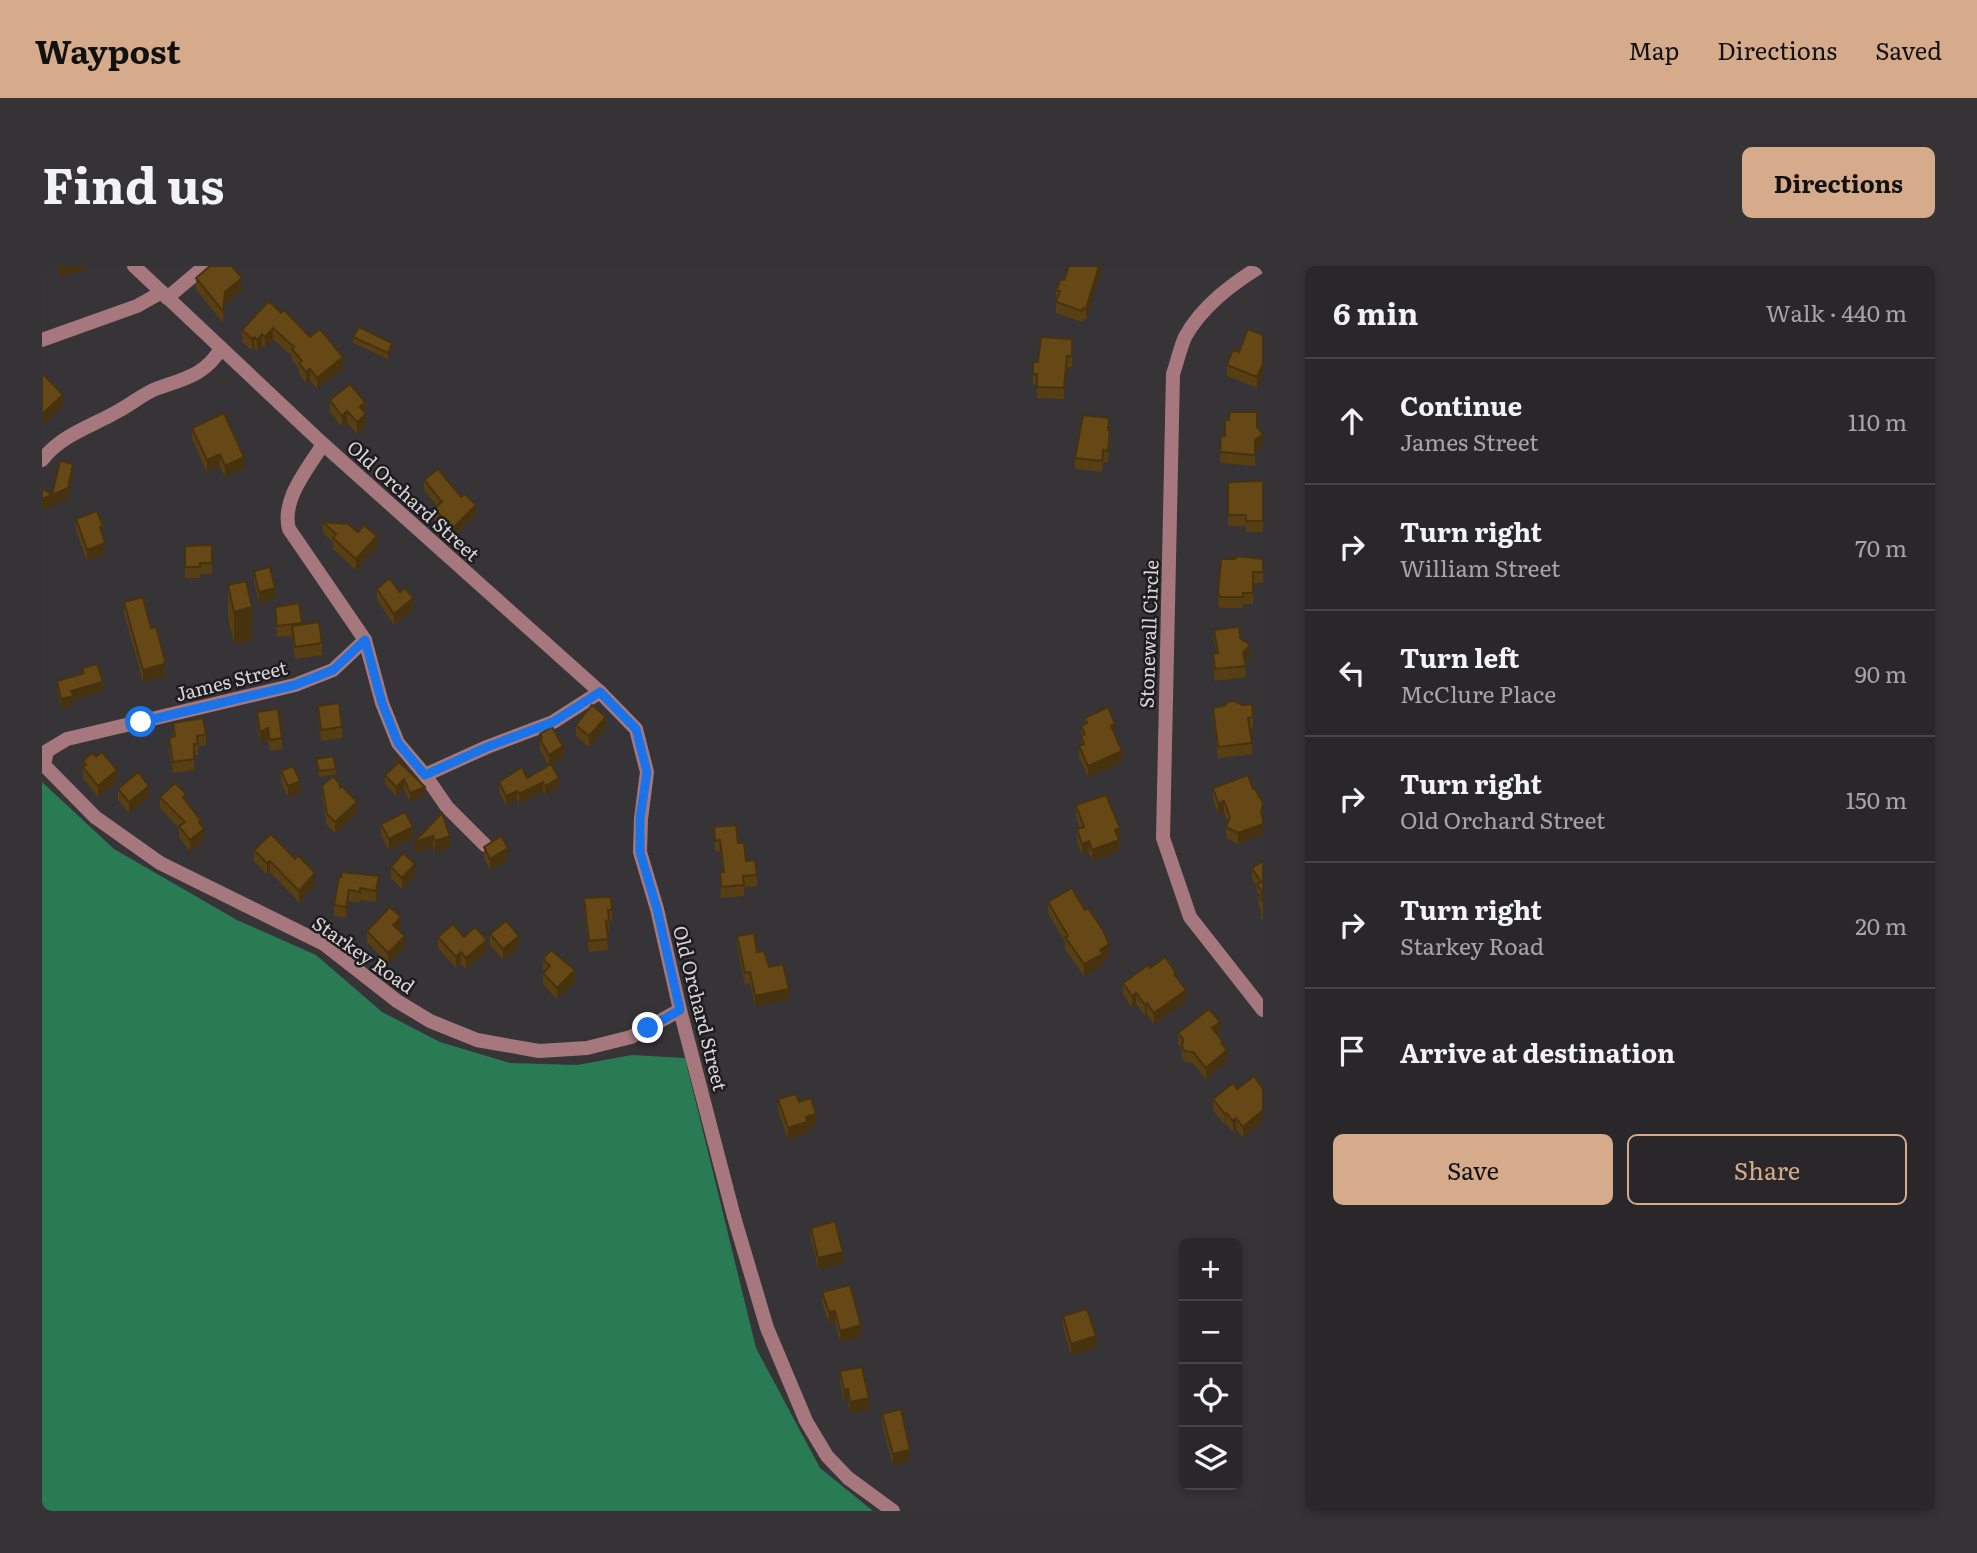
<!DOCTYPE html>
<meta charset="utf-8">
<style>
:root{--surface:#29272a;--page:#353336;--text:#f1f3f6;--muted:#a5a5a8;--line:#454447;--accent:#d6ab8b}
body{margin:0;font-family:Literata,serif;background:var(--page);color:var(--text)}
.controls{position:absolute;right:21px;bottom:21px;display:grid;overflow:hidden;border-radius:10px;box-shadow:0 4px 10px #0003}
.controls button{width:63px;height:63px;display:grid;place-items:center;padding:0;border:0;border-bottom:2px solid var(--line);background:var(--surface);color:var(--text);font:35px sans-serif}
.stop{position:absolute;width:21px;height:21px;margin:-16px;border:5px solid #1a73e8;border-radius:50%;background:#fff}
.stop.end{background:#1a73e8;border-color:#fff;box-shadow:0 2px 7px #0008}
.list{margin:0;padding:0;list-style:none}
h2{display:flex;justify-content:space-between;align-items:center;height:91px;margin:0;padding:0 28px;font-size:30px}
h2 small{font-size:23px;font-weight:400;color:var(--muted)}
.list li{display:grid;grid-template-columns:46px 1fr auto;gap:21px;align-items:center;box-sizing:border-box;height:126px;padding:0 28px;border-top:2px solid var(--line)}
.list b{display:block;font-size:26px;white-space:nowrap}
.list p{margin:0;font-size:23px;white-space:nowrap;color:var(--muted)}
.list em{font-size:23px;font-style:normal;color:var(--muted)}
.actions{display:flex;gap:14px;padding:21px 28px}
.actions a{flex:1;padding:16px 0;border:2px solid var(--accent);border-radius:10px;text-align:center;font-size:24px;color:var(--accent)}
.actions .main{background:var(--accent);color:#111}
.icon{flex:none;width:38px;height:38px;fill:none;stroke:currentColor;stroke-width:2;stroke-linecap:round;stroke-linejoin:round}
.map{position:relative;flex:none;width:1221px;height:1245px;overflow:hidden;border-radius:10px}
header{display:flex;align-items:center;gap:42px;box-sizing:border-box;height:98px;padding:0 35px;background:var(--accent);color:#111}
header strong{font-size:33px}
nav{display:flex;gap:38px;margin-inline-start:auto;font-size:24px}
.intro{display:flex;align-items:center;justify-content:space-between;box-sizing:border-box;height:168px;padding:0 42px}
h1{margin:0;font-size:49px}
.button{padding:18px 32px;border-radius:10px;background:var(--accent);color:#111;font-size:24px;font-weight:700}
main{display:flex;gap:42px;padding:0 42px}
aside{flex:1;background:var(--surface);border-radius:10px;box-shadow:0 4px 10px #0003}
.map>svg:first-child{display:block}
.forest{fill:#297b53}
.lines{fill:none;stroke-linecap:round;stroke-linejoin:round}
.minor{stroke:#a6787e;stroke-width:14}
.wall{fill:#583e13}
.shaded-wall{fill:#47320f}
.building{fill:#664816;stroke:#47320f;stroke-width:2}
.route{stroke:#1a73e8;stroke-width:9}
.labels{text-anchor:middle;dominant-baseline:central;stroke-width:5;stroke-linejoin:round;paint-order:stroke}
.street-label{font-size:19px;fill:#d8d6d9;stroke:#1e1c1e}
</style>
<header>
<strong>Waypost</strong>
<nav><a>Map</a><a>Directions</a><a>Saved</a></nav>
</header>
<div class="intro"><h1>Find us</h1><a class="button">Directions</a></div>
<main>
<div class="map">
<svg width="1221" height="1245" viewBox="0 0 1221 1245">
<rect width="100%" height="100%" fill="#373438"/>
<path class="forest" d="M 0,516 L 72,583 L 195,654 L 274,689 L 340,746 L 398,776 L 468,797 L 535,799 L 590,789 L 643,792 L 714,1082 L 778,1202 L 831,1245 L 0,1245 Z"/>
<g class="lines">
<g class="minor">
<path d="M 92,0 L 281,178 L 558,426 L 594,463 L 605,506 L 599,553 L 598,586 L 615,643 L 638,744 L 692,951 L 725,1062 L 764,1155 L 785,1190 L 806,1212 L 851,1245"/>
<path d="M 1219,0 C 1190,18 1160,40 1143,71 C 1138,82 1135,97 1131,108 L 1121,572 L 1148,651 L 1221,744"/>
<path d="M 125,32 L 163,0"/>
<path d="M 0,74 L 95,40 L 120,26"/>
<path d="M 281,178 C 266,203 239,233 247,263 L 323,374 L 340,437 L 356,477 L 383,509 L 405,541 L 443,579"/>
<path d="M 0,194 C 20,168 51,160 78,144 C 91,137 102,127 116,122 C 142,113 165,108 179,82"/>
<path d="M 323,374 L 291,404 L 253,419 L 25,473 L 5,485 L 2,499 L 53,551 L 118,597 L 282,678 L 355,735 L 388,755 L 435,774 L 497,785 L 545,782 L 589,771 L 638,744"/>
<path d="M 383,509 L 445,481 L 511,456 L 558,426"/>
</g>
</g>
<g class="wall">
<path d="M 1059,0 L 1059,4 L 1044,54 L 1041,53 L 1040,56 L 1014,47 L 1014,24 L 1022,14 Z"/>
<path d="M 154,12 L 200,23 L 183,38 L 181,57 L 154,23 Z"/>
<path d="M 227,35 L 301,102 L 275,123 L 268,114 L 264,117 L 257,108 L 257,102 L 250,94 L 250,90 L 231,73 L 223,82 L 220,79 L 215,85 L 212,82 L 210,84 L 200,76 L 200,64 Z"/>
<path d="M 1221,69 L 1215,122 L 1185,110 L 1185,99 L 1197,86 Z"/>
<path d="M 311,71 L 350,83 L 346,93 L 311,77 Z"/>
<path d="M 1030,73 L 1030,101 L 1025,101 L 1022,133 L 995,132 L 995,119 L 991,119 L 991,96 L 996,96 Z"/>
<path d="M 288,134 L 323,147 L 324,159 L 315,168 L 305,156 L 300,161 L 288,145 Z"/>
<path d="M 150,162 L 202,202 L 183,211 L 178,200 L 165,206 L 150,173 Z"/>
<path d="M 1215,162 L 1221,179 L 1213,185 L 1213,200 L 1178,197 L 1179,170 L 1183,170 Z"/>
<path d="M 1067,164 L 1068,175 L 1066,196 L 1061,196 L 1060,206 L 1033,203 L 1033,192 Z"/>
<path d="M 382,214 L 419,231 L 434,248 L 411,271 L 392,253 L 392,243 L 395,240 L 382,224 Z"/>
<path d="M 1221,215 L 1221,266 L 1204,266 L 1204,260 L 1186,260 L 1186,216 Z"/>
<path d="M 34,253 L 61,269 L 63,288 L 45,295 L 34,264 Z"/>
<path d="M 281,256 L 316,266 L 335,281 L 314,304 L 291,283 L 291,276 L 281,267 Z"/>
<path d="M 170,279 L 170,308 L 158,308 L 158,312 L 143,312 L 143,280 Z"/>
<path d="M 1221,293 L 1221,317 L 1211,317 L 1211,338 L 1201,338 L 1201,342 L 1178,342 L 1176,338 L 1176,327 Z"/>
<path d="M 212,305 L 233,333 L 217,337 L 212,316 Z"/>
<path d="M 186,319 L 210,374 L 192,378 L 186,351 Z"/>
<path d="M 335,323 L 371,343 L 352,359 L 335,334 Z"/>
<path d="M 82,336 L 109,362 L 123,405 L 122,410 L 101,416 L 82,347 Z"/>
<path d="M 257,337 L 260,359 L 280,377 L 280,389 L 253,393 L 250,370 L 235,371 L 233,352 L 233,341 Z"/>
<path d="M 1172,364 L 1198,372 L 1208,390 L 1203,397 L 1204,411 L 1173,415 L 1171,399 L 1171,388 L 1175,388 L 1172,375 Z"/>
<path d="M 40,402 L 61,425 L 31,434 L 31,439 L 19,442 L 15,423 L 15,415 L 40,408 Z"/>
<path d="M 276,440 L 300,461 L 300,472 L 279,475 L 276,452 Z"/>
<path d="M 1171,442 L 1211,451 L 1211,462 L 1208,463 L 1210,477 L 1210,488 L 1176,492 L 1171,453 Z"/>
<path d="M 215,446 L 240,472 L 240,483 L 228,485 L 226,474 L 218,477 L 215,457 Z"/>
<path d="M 1043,452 L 1073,469 L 1080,496 L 1046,511 L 1037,491 L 1037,480 L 1039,479 L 1039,460 L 1043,458 Z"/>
<path d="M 131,457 L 164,468 L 164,479 L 156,480 L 156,489 L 152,489 L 152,504 L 131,507 L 127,483 L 127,472 L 131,471 Z"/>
<path d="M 534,459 L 564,462 L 547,481 L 534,470 Z"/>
<path d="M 498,468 L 521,491 L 509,499 L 517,521 L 503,529 L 501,525 L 477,537 L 475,534 L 464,539 L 457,525 L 457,516 L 485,512 L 507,500 L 498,484 Z"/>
<path d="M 54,491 L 75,515 L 56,531 L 41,512 L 41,495 Z"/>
<path d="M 353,492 L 383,530 L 368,536 L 362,522 L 354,530 L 343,518 L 343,509 L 353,499 Z"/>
<path d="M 274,493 L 294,503 L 294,508 L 277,511 Z"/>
<path d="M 239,505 L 258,527 L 246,531 L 239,516 Z"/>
<path d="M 1206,509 L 1196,578 L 1184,572 L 1184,561 L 1186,557 L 1182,546 L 1176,548 L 1171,533 L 1171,522 Z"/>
<path d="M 280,520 L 298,522 L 315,547 L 293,567 L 285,559 L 280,531 Z"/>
<path d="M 76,523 L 107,531 L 87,547 L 76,534 Z"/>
<path d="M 118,531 L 144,535 L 159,559 L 162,574 L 148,585 L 137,571 L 137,562 L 118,542 Z"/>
<path d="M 1034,539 L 1078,573 L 1077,585 L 1050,595 L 1047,586 L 1040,589 L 1035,575 L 1035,563 L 1038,562 L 1034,550 Z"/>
<path d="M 400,547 L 408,582 L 393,586 L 391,581 L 372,587 Z"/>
<path d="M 339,558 L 371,572 L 347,584 L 339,569 Z"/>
<path d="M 672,561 L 696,577 L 704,595 L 715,609 L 715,620 L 702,621 L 702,630 L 679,632 L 678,606 L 681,606 L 678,585 L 673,586 Z"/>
<path d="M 442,581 L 466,593 L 448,604 L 442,592 Z"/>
<path d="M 212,584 L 273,618 L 257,636 L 228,606 L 225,609 L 212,595 Z"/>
<path d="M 1221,595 L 1221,654 L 1219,652 L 1219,644 L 1217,640 L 1215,621 L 1210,613 L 1210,602 Z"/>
<path d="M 349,601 L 373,609 L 360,623 L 349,612 Z"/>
<path d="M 297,611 L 337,621 L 334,636 L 318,634 L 318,637 L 307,635 L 304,652 L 292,650 L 292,639 Z"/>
<path d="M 542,632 L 570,644 L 570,655 L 567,655 L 567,666 L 565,666 L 566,684 L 547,686 L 542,643 Z"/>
<path d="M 1006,636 L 1067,689 L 1061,693 L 1061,699 L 1042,710 L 1023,683 L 1023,676 L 1006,647 Z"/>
<path d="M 359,662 L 357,664 L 363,681 L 346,698 L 325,676 L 325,665 Z"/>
<path d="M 448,668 L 477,681 L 461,694 L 448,679 Z"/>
<path d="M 695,670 L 715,686 L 727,701 L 747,733 L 713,740 L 708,717 L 703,718 L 695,681 Z"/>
<path d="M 396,671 L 422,671 L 445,685 L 424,703 L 419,697 L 414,702 L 396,682 Z"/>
<path d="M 501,693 L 533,716 L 515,733 L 501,718 L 501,707 L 502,706 L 501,704 Z"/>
<path d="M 1108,702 L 1134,710 L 1144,735 L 1112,758 L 1105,748 L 1103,750 L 1094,738 L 1090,741 L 1081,728 L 1081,717 Z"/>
<path d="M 1136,767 L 1178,767 L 1176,769 L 1181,780 L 1185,795 L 1164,813 L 1151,797 L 1143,796 L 1140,792 L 1140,783 L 1136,778 Z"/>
<path d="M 1195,823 L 1221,823 L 1201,872 L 1194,863 L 1191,866 L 1184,858 L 1183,859 L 1171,844 L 1171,833 Z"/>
<path d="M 736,833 L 757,836 L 774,859 L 765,862 L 765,867 L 746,873 L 736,844 Z"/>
<path d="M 769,962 L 801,997 L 776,1003 L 769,973 Z"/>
<path d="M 780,1026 L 819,1070 L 798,1076 L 793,1056 L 787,1057 L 780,1037 Z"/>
<path d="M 1021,1050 L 1054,1082 L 1029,1089 L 1021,1061 Z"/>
<path d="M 798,1105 L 827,1143 L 808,1147 L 806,1134 L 802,1135 L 798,1116 Z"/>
<path d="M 840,1148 L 868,1195 L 851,1199 L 840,1159 Z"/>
</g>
<g class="shaded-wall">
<path d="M 17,0 L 44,0 L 44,4 L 17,11 Z"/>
<path d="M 1057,0 L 1059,0 L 1059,4 L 1044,54 L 1044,43 Z"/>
<path d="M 200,12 L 200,23 L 183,38 L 181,57 L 183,26 Z"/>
<path d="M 231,62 L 231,73 L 223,82 L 223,71 Z"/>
<path d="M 220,68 L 220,79 L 215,85 L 215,74 Z"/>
<path d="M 212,71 L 212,82 L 210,84 L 210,73 Z"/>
<path d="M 350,77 L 350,83 L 346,93 L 346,87 Z"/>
<path d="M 1025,90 L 1025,101 L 1022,133 L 1022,122 Z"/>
<path d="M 301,91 L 301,102 L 275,123 L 275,112 Z"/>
<path d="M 1221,98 L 1221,109 L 1215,122 L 1215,111 Z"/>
<path d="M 268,103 L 268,114 L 264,117 L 264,106 Z"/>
<path d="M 21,129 L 21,140 L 0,159 L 0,148 Z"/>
<path d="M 323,136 L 323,147 L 318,141 Z"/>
<path d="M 305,145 L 305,156 L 300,161 L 300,150 Z"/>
<path d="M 324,148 L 324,159 L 315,168 L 315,156 Z"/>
<path d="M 1221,168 L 1221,179 L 1213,185 L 1213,200 L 1213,174 Z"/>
<path d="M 178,188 L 178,200 L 165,206 L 165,194 Z"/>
<path d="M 202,191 L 202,202 L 183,211 L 183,200 Z"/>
<path d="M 31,198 L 31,209 L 26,233 L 10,240 L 10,229 Z"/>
<path d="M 10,229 L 10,240 L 0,244 L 0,233 Z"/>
<path d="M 434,239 L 434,248 L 411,271 L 411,262 Z"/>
<path d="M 335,270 L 335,281 L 314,304 L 314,293 Z"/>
<path d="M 63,277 L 63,288 L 45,295 L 45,284 Z"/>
<path d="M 233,322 L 233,333 L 217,337 L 217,326 Z"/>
<path d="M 371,332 L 371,343 L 352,359 L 352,348 Z"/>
<path d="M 210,341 L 210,374 L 192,378 L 192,346 Z"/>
<path d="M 1208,379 L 1208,390 L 1201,398 L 1201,387 Z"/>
<path d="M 123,394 L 122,410 L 101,416 L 101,404 Z"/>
<path d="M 61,416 L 61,425 L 31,434 L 31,439 L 19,442 L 19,433 L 29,425 Z"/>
<path d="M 564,451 L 564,462 L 547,481 L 547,470 Z"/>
<path d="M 1073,458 L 1073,469 L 1069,471 L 1069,460 Z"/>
<path d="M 226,462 L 226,474 L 218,477 L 218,466 Z"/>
<path d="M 521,480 L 521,491 L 507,500 L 507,489 Z"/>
<path d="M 1080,485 L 1080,496 L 1046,511 L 1046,500 Z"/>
<path d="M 75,504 L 75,515 L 56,531 L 56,520 Z"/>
<path d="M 517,512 L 517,521 L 503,529 L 503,520 Z"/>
<path d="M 362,513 L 362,522 L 354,530 L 354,521 Z"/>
<path d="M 258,515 L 258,527 L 246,531 L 246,520 Z"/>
<path d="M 501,516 L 501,525 L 477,537 L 477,528 Z"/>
<path d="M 107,520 L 107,531 L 87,547 L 87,536 Z"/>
<path d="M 383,521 L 383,530 L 368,536 L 368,527 Z"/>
<path d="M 475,525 L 475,534 L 464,539 L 464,530 Z"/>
<path d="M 1182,535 L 1182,546 L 1176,548 L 1176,537 Z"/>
<path d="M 315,536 L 315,547 L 293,567 L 293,556 Z"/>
<path d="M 159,555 L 159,565 L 162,563 L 162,574 L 148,585 L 148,574 L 157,556 Z"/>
<path d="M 1221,558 L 1221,569 L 1196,578 L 1196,567 Z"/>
<path d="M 371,561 L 371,572 L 347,584 L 347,573 Z"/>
<path d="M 1078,562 L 1078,573 L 1073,575 L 1073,564 Z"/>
<path d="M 391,570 L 391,581 L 372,587 L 372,576 Z"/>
<path d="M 408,570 L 408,582 L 393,586 L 393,575 Z"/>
<path d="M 1077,574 L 1077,585 L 1050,595 L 1050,584 Z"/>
<path d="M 1047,575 L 1047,586 L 1040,589 L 1040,578 Z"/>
<path d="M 466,582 L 466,593 L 448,604 L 448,593 Z"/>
<path d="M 228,595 L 228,606 L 225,609 L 225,597 Z"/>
<path d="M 373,598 L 373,609 L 360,623 L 360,612 Z"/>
<path d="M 273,607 L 273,618 L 257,636 L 257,625 Z"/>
<path d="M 337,610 L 337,621 L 334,636 L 334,625 Z"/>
<path d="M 307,624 L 307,635 L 304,652 L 304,641 Z"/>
<path d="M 359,651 L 359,662 L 351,670 L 351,659 Z"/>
<path d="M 363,670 L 363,681 L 346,698 L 346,687 Z"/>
<path d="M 477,670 L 477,681 L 461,694 L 461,683 Z"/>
<path d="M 445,674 L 445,685 L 424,703 L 424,692 Z"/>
<path d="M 1067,678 L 1067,689 L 1061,693 L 1061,699 L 1042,710 L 1042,698 L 1058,684 Z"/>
<path d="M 419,686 L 419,697 L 414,702 L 414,691 Z"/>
<path d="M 533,704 L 533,716 L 515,733 L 515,722 Z"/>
<path d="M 747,723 L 747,733 L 713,740 L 713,730 Z"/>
<path d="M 1144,724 L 1144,735 L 1112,758 L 1112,747 Z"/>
<path d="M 1094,727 L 1094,738 L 1090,741 L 1090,730 Z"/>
<path d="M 1105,737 L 1105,748 L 1103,750 L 1103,739 Z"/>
<path d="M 1178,756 L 1178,767 L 1170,773 L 1170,762 Z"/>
<path d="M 1185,784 L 1185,795 L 1164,813 L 1164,802 Z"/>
<path d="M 1221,844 L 1221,855 L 1201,872 L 1201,861 Z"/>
<path d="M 1184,847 L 1184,858 L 1183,859 L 1183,848 Z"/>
<path d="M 774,848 L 774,859 L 765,862 L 765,867 L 746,873 L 746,862 L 764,851 Z"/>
<path d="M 1194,852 L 1194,863 L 1191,866 L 1191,855 Z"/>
<path d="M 801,986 L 801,997 L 776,1003 L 776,992 Z"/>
<path d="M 793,1045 L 793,1056 L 787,1057 L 787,1046 Z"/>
<path d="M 819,1059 L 819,1070 L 798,1076 L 798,1065 Z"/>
<path d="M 1054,1070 L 1054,1082 L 1029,1089 L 1029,1078 Z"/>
<path d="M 806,1123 L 806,1134 L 802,1135 L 802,1124 Z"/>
<path d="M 827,1132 L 827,1143 L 808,1147 L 808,1136 Z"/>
<path d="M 868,1184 L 868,1195 L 851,1199 L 851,1188 Z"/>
</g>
<g class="building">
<path d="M 168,0 L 190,0 L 200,12 L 183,26 L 181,45 L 154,12 Z"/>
<path d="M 1027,0 L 1057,0 L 1044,43 L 1041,42 L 1040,45 L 1014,36 L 1018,25 L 1014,24 L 1019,13 L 1022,14 Z"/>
<path d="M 227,35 L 239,47 L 242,44 L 268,71 L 278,63 L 301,91 L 275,112 L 268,103 L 264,106 L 257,97 L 260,95 L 250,83 L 252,81 L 231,62 L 223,71 L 220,68 L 215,74 L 212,71 L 210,73 L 200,64 Z"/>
<path d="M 317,61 L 350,77 L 346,87 L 311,71 Z"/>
<path d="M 1206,63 L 1221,69 L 1221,98 L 1215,111 L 1185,99 L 1191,84 L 1197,86 Z"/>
<path d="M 999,71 L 1030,73 L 1030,90 L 1025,90 L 1022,122 L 995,121 L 995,108 L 991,108 L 991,96 L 996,96 Z"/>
<path d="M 0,107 L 21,129 L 0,148 Z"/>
<path d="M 308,118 L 323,136 L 318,141 L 324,148 L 315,156 L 305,145 L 300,150 L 288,134 Z"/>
<path d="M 1188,146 L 1215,146 L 1215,161 L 1221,168 L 1213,174 L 1213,189 L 1178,186 L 1179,170 L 1183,170 L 1183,154 L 1187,154 Z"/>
<path d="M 182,147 L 202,191 L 183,200 L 178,188 L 165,194 L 150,162 Z"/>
<path d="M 1041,149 L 1067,152 L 1066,164 L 1068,164 L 1066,185 L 1061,184 L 1060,195 L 1033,192 Z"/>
<path d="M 18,195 L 31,198 L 26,222 L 10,229 Z"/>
<path d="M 396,203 L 419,231 L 423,228 L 434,239 L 411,262 L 392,243 L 400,236 L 382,214 Z"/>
<path d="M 1221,215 L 1221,255 L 1204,255 L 1204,249 L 1186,249 L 1186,216 Z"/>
<path d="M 0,222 L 10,229 L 0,233 Z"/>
<path d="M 55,245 L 61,260 L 58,261 L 63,277 L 45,284 L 34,253 Z"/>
<path d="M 281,256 L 306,258 L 316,266 L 322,259 L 335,270 L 314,293 L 291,272 L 294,268 Z"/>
<path d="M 170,279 L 170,297 L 158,297 L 158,301 L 143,301 L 143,280 Z"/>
<path d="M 1195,290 L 1221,293 L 1221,306 L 1211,306 L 1211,327 L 1201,327 L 1201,331 L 1178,331 L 1176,327 L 1179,293 L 1193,293 Z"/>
<path d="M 228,301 L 233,322 L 217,326 L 212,305 Z"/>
<path d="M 347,312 L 358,326 L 363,322 L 371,332 L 352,348 L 335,323 Z"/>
<path d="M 204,315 L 210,341 L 192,346 L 186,319 Z"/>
<path d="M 101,331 L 109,362 L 114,361 L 123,394 L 122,398 L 101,404 L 82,336 Z"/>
<path d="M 257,337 L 260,357 L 235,360 L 233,341 Z"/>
<path d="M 277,356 L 280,377 L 253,381 L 250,360 Z"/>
<path d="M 1197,361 L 1198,372 L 1208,379 L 1201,387 L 1204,400 L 1173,403 L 1171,388 L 1176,387 L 1172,364 Z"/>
<path d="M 55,398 L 61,416 L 29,425 L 31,430 L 19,433 L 15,415 L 42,407 L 40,402 Z"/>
<path d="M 1193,435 L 1200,439 L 1210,438 L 1211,451 L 1206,452 L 1210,477 L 1176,481 L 1171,442 L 1182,440 L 1186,436 Z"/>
<path d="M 297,437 L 300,461 L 279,464 L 276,440 Z"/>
<path d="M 550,439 L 564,451 L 547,470 L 534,459 Z"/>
<path d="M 1066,441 L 1073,458 L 1069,460 L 1080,485 L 1046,500 L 1037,480 L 1042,478 L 1039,470 L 1043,468 L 1039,460 L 1045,457 L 1043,452 Z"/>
<path d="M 236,443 L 240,472 L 228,474 L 226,462 L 218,466 L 215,446 Z"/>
<path d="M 161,452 L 164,468 L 155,470 L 156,478 L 152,478 L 152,493 L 131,496 L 127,472 L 133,470 L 131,457 Z"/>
<path d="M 510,461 L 521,480 L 507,489 L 498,473 L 500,472 L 498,468 Z"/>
<path d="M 60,486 L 75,504 L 56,520 L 41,501 L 44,499 L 41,495 L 50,487 L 54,491 Z"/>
<path d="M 291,490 L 294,503 L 277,505 L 274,493 Z"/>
<path d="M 353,492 L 383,521 L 368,527 L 362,513 L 354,521 L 343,509 L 356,497 Z"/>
<path d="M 509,498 L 517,512 L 503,520 L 501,516 L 477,528 L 475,525 L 464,530 L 457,516 L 480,501 L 485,512 Z"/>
<path d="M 251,500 L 258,515 L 246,520 L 239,505 Z"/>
<path d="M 96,506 L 107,520 L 87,536 L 76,523 Z"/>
<path d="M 1206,509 L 1211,523 L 1213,523 L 1221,537 L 1219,547 L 1221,553 L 1221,558 L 1196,567 L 1184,561 L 1188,551 L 1182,535 L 1176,537 L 1171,522 Z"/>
<path d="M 291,510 L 297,517 L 298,522 L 300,520 L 315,536 L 293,556 L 285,548 L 280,520 Z"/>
<path d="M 133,517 L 144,528 L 141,531 L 159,555 L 157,556 L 162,563 L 148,574 L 137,560 L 143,556 L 118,531 Z"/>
<path d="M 1064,529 L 1078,562 L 1073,564 L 1077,574 L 1050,584 L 1047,575 L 1040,578 L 1035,563 L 1042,561 L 1034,539 Z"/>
<path d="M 363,546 L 371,561 L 347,573 L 339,558 Z"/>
<path d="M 400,547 L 408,570 L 393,575 L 391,570 L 372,576 Z"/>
<path d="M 694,559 L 696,577 L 702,577 L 704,595 L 713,594 L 715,609 L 701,610 L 702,619 L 679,621 L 678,606 L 682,606 L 678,574 L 673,575 L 672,561 Z"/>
<path d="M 229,568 L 253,593 L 256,589 L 273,607 L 257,625 L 228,595 L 225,597 L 212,584 Z"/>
<path d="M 459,570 L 466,582 L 448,593 L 442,581 Z"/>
<path d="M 361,587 L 373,598 L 360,612 L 349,601 Z"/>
<path d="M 1221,595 L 1221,635 L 1217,629 L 1221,627 L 1215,618 L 1219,616 L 1210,602 Z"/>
<path d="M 300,606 L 337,610 L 334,625 L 318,622 L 318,626 L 307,624 L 304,641 L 292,639 L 297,611 L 299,611 Z"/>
<path d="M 1030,622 L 1043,644 L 1046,642 L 1061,664 L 1067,678 L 1058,684 L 1061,688 L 1042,698 L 1023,671 L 1026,670 L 1006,636 Z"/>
<path d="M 569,631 L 570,644 L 566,644 L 567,654 L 564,655 L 566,673 L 547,675 L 542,632 Z"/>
<path d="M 348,641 L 359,651 L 351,659 L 363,670 L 346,687 L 325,665 Z"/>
<path d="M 464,655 L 477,670 L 461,683 L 448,668 Z"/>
<path d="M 411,658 L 422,671 L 433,661 L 445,674 L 424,692 L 419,686 L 414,691 L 396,671 Z"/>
<path d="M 712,667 L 715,686 L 722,685 L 727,701 L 741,698 L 747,723 L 713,730 L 708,706 L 703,707 L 695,670 Z"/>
<path d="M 509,684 L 533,704 L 515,722 L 501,707 L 508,700 L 501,693 Z"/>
<path d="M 1123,691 L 1134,707 L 1132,708 L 1144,724 L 1112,747 L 1105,737 L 1103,739 L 1094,727 L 1090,730 L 1081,717 L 1106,699 L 1108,702 Z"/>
<path d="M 1167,743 L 1178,756 L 1170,762 L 1181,776 L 1179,777 L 1185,784 L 1164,802 L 1151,786 L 1143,785 L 1140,781 L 1141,773 L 1136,767 Z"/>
<path d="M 1212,810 L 1221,823 L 1221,844 L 1201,861 L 1194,852 L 1191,855 L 1184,847 L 1183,848 L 1171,833 L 1191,817 L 1195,823 Z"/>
<path d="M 754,828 L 757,836 L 769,832 L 774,848 L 764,851 L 765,856 L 746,862 L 736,833 Z"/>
<path d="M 793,955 L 801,986 L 776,992 L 769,962 Z"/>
<path d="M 808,1019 L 819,1059 L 798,1065 L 793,1045 L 787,1046 L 780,1026 Z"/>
<path d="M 1045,1043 L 1054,1070 L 1029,1078 L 1021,1050 Z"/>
<path d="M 820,1101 L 827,1132 L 808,1136 L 806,1123 L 802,1124 L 798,1105 Z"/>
<path d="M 859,1143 L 868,1184 L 851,1188 L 840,1148 Z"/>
</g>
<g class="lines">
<path class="route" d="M 99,456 L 253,419 L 291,404 L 323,374 L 340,437 L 356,477 L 383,509 L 445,481 L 511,456 L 558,426 L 594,463 L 605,506 L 598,553 L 598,586 L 615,643 L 638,744 L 606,762"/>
</g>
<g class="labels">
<g class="street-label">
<text transform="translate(372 234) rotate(42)">Old Orchard Street</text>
<text transform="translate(1106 368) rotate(-88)">Stonewall Circle</text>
<text transform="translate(189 414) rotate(-14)">James Street</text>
<text transform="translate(322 688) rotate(35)">Starkey Road</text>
<text transform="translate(659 742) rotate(76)">Old Orchard Street</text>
</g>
</g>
</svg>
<div class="controls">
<button>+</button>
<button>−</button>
<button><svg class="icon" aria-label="locate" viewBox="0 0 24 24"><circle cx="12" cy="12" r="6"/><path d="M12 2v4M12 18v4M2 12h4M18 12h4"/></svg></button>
<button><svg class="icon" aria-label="layers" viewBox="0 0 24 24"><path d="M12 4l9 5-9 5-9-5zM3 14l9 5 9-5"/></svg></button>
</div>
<div class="stop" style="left:99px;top:456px"></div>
<div class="stop end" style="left:606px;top:762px"></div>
</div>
<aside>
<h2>6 min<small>Walk · 440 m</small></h2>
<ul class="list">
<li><svg class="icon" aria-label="ahead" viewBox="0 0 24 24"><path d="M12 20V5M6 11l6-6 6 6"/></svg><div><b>Continue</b><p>James Street</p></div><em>110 m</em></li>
<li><svg class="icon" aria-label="right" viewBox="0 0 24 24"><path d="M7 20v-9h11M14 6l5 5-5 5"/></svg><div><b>Turn right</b><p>William Street</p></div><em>70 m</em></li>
<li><svg class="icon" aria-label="left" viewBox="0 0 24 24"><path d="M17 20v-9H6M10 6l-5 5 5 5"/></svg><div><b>Turn left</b><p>McClure Place</p></div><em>90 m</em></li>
<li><svg class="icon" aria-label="right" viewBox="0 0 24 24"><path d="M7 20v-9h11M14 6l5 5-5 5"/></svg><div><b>Turn right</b><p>Old Orchard Street</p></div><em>150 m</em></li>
<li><svg class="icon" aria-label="right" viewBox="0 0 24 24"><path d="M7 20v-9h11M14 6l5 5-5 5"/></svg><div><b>Turn right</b><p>Starkey Road</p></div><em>20 m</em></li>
<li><svg class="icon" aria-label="arrive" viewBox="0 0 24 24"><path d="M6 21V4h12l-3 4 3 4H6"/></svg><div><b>Arrive at destination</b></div></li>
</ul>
<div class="actions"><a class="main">Save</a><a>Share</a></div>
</aside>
</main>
